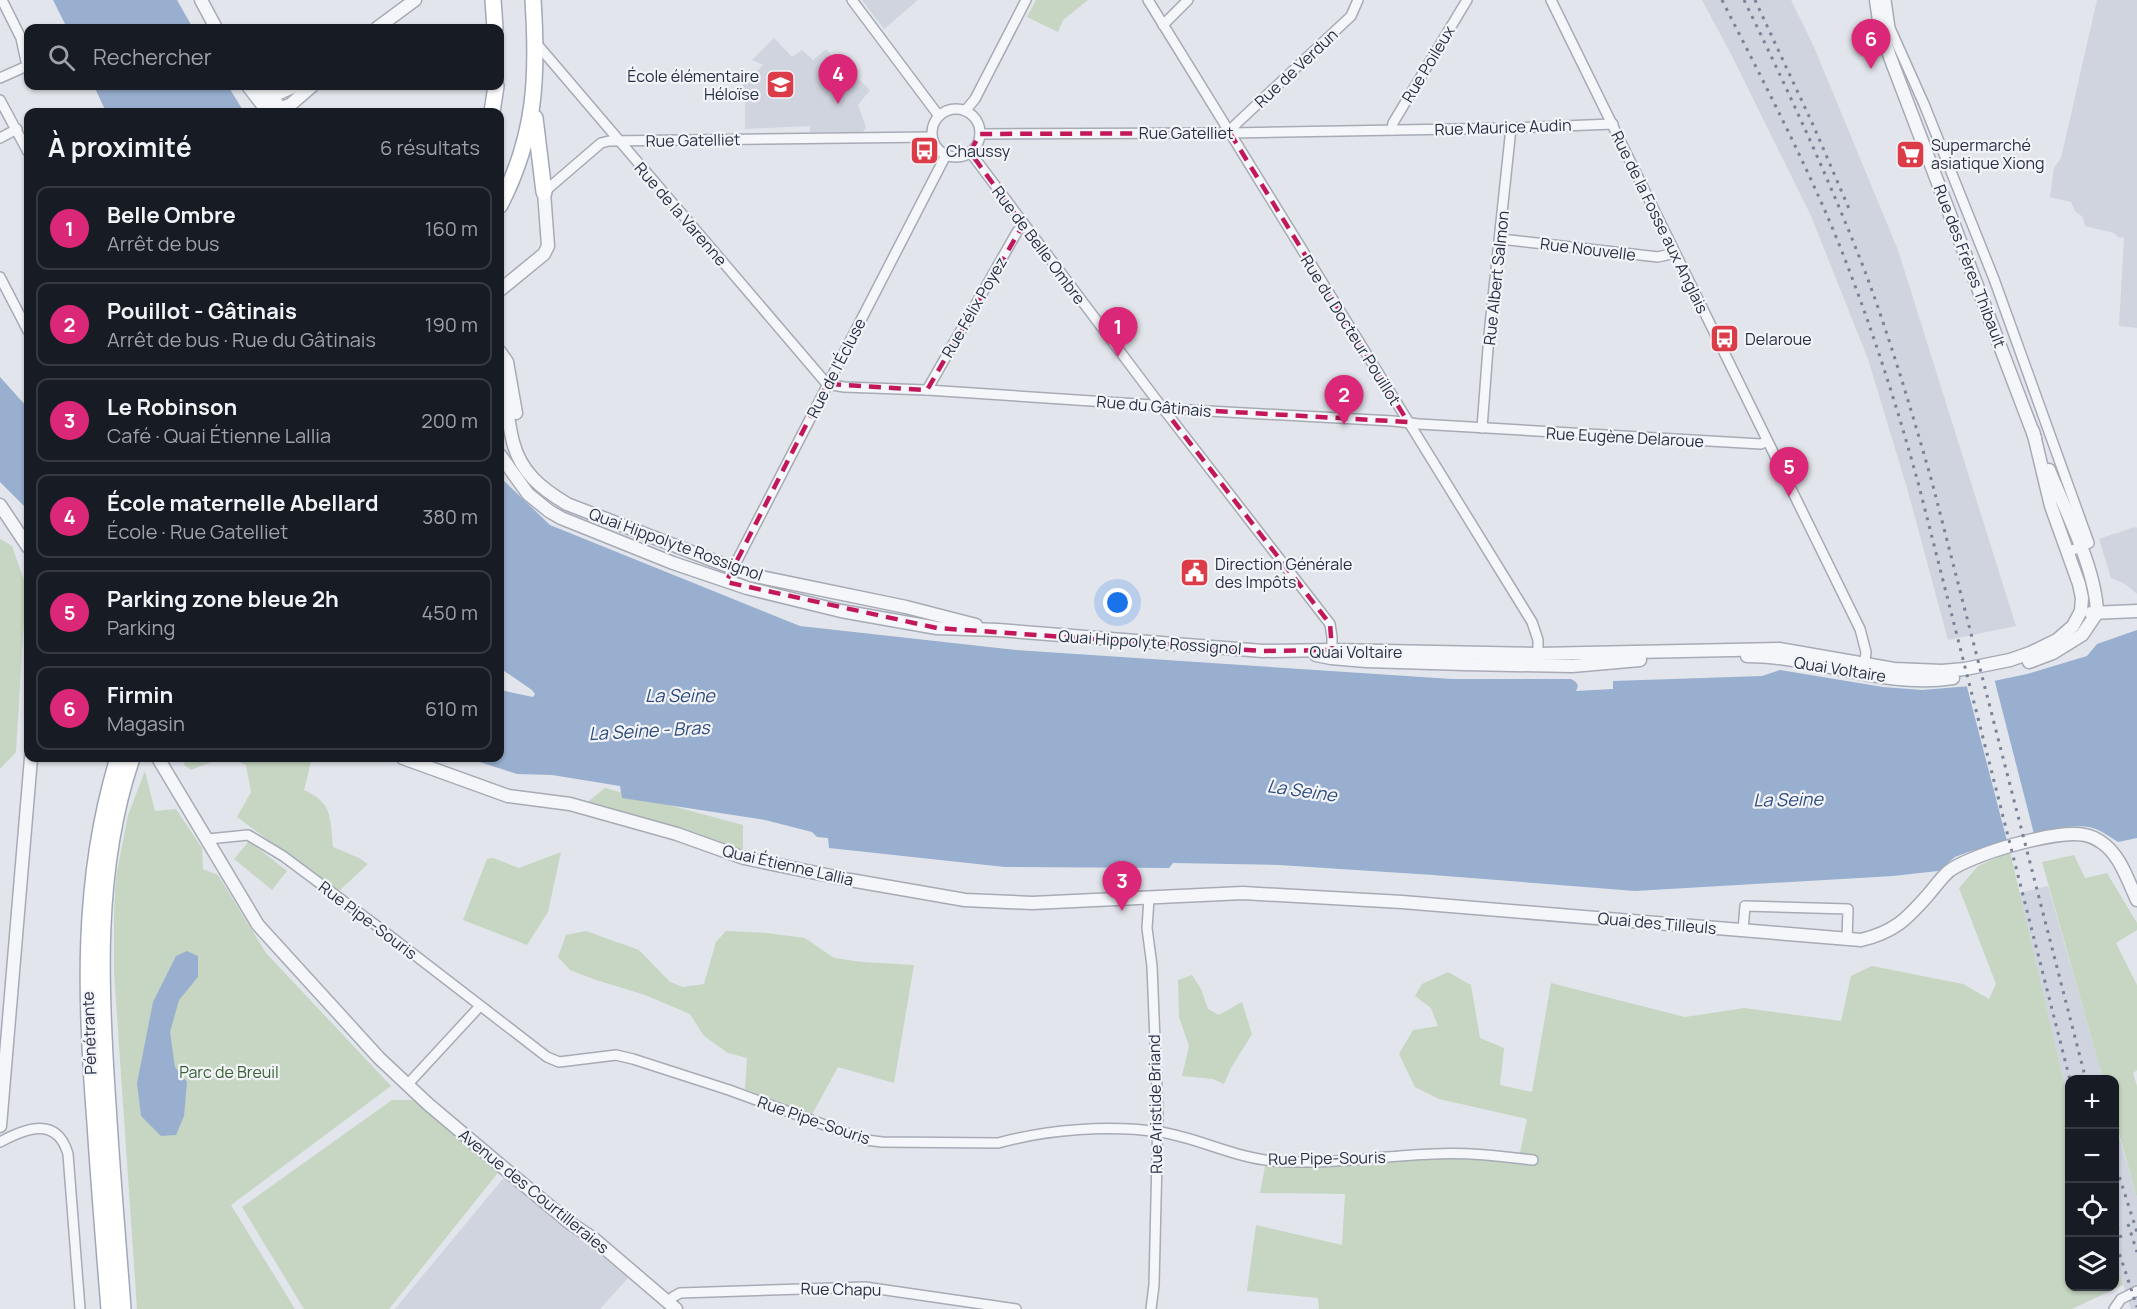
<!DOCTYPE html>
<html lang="fr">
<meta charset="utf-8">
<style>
:root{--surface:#171b24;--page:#242831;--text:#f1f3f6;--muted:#9ea1a6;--line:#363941;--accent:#db2777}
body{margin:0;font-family:Manrope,sans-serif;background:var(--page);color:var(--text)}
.controls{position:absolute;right:18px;bottom:18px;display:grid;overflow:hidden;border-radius:12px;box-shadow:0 2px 4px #0004}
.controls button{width:54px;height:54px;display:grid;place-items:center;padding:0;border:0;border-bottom:2px solid var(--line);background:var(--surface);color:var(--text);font:30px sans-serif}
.you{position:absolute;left:1118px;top:603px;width:21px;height:21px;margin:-15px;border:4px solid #fff;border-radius:50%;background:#1a73e8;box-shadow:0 0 0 9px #1a73e833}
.badge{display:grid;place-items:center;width:39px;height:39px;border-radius:50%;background:var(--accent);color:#fff;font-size:20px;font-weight:700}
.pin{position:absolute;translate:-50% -50px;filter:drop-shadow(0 2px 3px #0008)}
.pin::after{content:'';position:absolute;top:32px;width:21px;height:18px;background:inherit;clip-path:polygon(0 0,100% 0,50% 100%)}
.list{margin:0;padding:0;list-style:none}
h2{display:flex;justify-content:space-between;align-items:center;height:78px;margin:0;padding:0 24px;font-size:26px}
h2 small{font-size:20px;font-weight:400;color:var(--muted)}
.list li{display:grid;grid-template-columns:39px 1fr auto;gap:18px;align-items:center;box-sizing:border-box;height:84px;margin:0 12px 12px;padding:0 12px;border:2px solid var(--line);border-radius:12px}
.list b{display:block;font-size:22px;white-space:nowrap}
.list p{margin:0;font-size:20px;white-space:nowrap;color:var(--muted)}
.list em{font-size:20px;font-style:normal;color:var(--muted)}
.icon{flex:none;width:33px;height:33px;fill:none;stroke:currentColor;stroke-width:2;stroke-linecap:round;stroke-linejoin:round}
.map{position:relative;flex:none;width:2137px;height:1309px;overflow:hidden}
.search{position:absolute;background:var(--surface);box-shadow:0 2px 4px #0004;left:24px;top:24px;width:480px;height:66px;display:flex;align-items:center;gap:15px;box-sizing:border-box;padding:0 21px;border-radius:12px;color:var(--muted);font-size:22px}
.panel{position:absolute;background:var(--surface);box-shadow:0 2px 4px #0004;left:24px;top:108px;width:480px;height:654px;border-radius:12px}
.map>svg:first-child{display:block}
.built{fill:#cfd4de}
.green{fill:#c6d6c2}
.water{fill:#99afcf}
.pier{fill:#e2e5eb}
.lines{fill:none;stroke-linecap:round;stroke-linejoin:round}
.minor-casing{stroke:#a6abb6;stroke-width:12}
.tertiary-casing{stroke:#a6abb6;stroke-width:15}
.primary-casing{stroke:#a0a8b8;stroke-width:18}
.minor{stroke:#f5f6f9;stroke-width:9}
.tertiary{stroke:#f5f6f9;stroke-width:12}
.primary{stroke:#fff;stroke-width:15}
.rail{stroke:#798297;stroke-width:3;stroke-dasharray:3 6;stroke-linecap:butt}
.marked{fill:none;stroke:#c2185b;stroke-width:4.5;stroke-dasharray:12 8;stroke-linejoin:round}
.labels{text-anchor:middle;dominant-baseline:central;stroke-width:4.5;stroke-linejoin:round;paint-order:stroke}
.street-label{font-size:16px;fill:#283045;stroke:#f2f4f8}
.poi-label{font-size:16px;fill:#283045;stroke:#f2f4f8;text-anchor:start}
.park-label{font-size:16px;fill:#396234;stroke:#f2f4f8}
.water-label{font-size:18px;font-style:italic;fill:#2e4b7d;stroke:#f2f4f8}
</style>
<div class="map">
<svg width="2137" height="1309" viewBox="0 0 2137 1309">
<rect width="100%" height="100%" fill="#e2e5eb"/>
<g class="built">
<path d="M 862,0 L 918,0 L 884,29 Z"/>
<path d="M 1702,0 L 1791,0 L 1814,47 L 1898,250 L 2016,626 L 1948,640 L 1907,488 L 1868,359 L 1811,216 L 1733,58 Z"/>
<path d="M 2097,0 L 2137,0 L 2137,328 L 2119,326 L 2124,238 L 2118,237 L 2114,233 L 2085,226 L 2083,217 L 2075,211 L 2071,202 L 2050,197 L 2054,168 L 2061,158 Z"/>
<path d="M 774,38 L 792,57 L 802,50 L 813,60 L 826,49 L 837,61 L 823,75 L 837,90 L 853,74 L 870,90 L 858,105 L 866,127 L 863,132 L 810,132 L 810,126 L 745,129 L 745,96 L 740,88 L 763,65 L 752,60 Z"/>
<path d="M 2135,527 L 2137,528 L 2137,594 L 2125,584 L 2111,578 L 2099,539 Z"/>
<path d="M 2048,886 L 2103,1079 L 2070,1080 L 2069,1104 L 2019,893 Z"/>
<path d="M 2114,1119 L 2137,1198 L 2137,1309 L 2131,1309 L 2115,1258 Z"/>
<path d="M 506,1175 L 628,1278 L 600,1309 L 395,1309 Z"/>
</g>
<g class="green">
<path d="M 1036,0 L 1088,0 L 1063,20 L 1058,32 L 1027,17 Z"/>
<path d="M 0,539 L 12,546 L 26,586 L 16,752 L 0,769 Z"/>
<path d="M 186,758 L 231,758 L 219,759 L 191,770 L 184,765 Z"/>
<path d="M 231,758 L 312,758 L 304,790 C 333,803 330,818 333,847 L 359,858 L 368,864 L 338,892 L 237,817 L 251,792 L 246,765 Z"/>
<path d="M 145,771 L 155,811 L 176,809 L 202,848 L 203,869 L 218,875 L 266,953 L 391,1086 L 231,1205 L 295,1309 L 137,1309 L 114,972 L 114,912 L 116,877 L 128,815 Z"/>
<path d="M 605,788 L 743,825 L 743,850 L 584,805 Z"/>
<path d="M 249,841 L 287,871 L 272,890 L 234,859 Z"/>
<path d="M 561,852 L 548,912 L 527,945 L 463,920 L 487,859 L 493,858 L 519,868 Z"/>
<path d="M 2010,852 L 2069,1104 L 2070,1286 L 2114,1286 L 2115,1258 L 2123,1285 L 2072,1309 L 1319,1309 L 1318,1298 L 1247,1291 L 1256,1225 L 1342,1245 L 1345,1194 L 1260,1193 L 1265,1166 L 1432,1158 L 1518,1162 L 1527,1119 L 1439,1099 L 1415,1087 L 1399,1054 L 1413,1030 L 1438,1026 L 1431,1008 L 1415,996 L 1422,984 L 1448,972 L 1471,985 L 1480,1038 L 1504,1048 L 1500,1085 L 1532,1092 L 1551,983 L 1685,1017 L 1744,1008 L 1841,1021 L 1851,976 L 1872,966 L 1963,984 L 1989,999 L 1996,984 L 1959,888 L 1978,866 Z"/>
<path d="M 2074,855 L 2085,878 L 2107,873 L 2137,923 L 2137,930 L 2116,943 L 2137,985 L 2137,1070 L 2133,1073 L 2137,1086 L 2137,1198 L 2115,1119 L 2114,1080 L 2103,1079 L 2042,862 Z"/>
<path d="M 586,931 L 639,950 L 670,982 L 683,987 L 704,984 L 716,942 L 726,931 L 767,933 L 805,938 L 834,958 L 862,962 L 914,965 L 894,1083 L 838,1067 L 810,1118 L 745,1089 L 747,1058 L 728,1053 L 704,1036 L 690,1014 L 645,995 L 593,979 L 570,970 L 558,957 L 566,935 Z"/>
<path d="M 1192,975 L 1201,989 L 1208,1009 L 1219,1015 L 1242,1002 L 1252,1034 L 1231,1068 L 1224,1084 L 1213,1079 L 1182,1076 L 1189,1046 L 1179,1017 L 1178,980 Z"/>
<path d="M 392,1100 L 415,1100 L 501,1169 L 389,1309 L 304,1309 L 242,1207 Z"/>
</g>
<g class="water">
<path d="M 53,0 L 177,0 L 193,28 L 67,28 Z"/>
<path d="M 94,86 L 228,86 L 244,112 L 106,112 Z"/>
<path d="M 0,377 L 28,408 L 28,510 L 0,482 Z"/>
<path d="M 500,477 L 550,525 L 800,626 L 1016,650 L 1452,679 L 1571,679 L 1576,682 L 1578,686 L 1576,691 L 1613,689 L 1613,681 L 1762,676 L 1780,670 L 1883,687 L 1922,690 L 1970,686 L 2027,674 L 2087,656 L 2097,644 L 2137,630 L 2137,838 L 2118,842 C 2109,836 2099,829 2089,827 C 2061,822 1998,844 1968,852 L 1955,857 L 1938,871 L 1893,876 L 1635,891 L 1433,875 L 1279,865 L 1173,863 L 1169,868 L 1005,867 L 829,848 L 828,838 L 817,837 L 812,832 L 765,820 L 622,798 L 620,786 L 552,775 L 517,774 L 467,758 L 500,758 L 500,690 L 533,697 L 535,694 L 532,690 L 500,668 Z"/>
<path d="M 187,951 L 198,956 L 198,977 L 179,1000 L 170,1032 L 175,1067 L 187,1082 L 184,1116 L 176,1135 L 161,1136 L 141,1116 L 137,1083 L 153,1002 L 176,956 Z"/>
</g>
<path class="pier" d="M 1994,678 L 2035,838 L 2008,845 L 1966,683 Z"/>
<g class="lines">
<defs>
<g id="minor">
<path d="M 852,0 L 939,116"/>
<path d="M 1148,0 L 1532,622 L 1538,640 L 1538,659"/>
<path d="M 1551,0 L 1860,629 L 1866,652 L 1864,669"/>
<path d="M 1886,0 L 1890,28 L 1924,104 L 1994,279 L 2089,543 L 2068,552"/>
<path d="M 1163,25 L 1188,0"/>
<path d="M 536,43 L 827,384"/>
<path d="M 0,78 L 27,66 L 21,38 L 2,0"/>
<path d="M 0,100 L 28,152"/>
<circle cx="956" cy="133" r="24"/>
<path d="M 965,111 L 975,99 L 1026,0"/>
<path d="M 1392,130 L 1393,123 L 1467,0"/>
<path d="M 1230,133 L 1234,126 L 1351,16 L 1358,0"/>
<path d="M 980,134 L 1230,133 L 1511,128 L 1613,124"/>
<path d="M 0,138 L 17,129"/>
<path d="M 970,152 L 1155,398 L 1330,624 L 1332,637 L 1332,656"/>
<path d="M 544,192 L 601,143 L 609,141 L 932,137"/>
<path d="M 1501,239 L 1658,257 L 1675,253"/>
<path d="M 0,277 L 28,331"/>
<path d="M 827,384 L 844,387 L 927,390 L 1152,405 L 1172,409 L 1393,421 L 1419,424 L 1761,444 L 1767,441"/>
<path d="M 927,390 L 1017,232 L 1023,225"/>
<path d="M 1482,428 L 1489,335 L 1511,128"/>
<path d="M 726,582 L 946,155"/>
<path d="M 208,839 L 248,835 L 283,856 L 381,929 L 547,1057 L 559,1062 L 616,1055 L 633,1059 L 729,1090 L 866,1140 L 882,1142 L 998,1143 C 1049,1129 1108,1125 1160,1132 C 1199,1138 1235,1158 1274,1161 C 1327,1165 1381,1156 1433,1154 C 1466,1152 1500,1156 1533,1160"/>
<path d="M 1149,899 L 1147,928 L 1152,966 L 1158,1116 L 1154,1285 L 1151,1309"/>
<path d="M 1743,930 L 1745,906 L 1848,909 L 1847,940"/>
<path d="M 408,1084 L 480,1006"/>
<path d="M 0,1142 C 26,1128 57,1116 68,1154 L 80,1309"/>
<path d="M 668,1303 L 673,1297 L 680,1293 L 865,1287 L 1016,1309"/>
<path d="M 2114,1309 L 2121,1299 L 2137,1291"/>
</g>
<g id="tertiary">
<path d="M 201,0 L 216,28"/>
<path d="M 1876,0 L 1879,21 L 1890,57 L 2035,438"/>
<path d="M 377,28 L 415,0"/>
<path d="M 248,86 L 268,112"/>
<path d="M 259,86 L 277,103"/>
<path d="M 265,107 L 277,94 L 295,86"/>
<path d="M 271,112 L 290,105 L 312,86"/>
<path d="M 500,290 L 544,254 L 548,246 L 544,192"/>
<path d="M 500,352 L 507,362 L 516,413"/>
<path d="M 500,383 C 507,402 508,423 513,442 C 521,473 542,489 567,504 L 751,575 L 906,607 L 976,625"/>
<path d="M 500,455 L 528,494 L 549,511 L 561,518 L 673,563 L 747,588 L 841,611 L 937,628 L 998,630 L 1263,651 L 1332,650 L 1538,654 L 1779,649 L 1894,669 L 1942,671 L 1965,669 L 2010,660 L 2030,653 L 2057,640 L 2073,626 L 2081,611 L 2082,598 L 2079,584 L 2051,506 L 2033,431"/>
<path d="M 2049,470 C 2066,512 2096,569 2097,613"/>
<path d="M 0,505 L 28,547"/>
<path d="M 2091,613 L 2137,611"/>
<path d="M 1316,655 L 1331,658 L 1366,661 L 1465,664 L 1572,666 L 1640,660"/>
<path d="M 1747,656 C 1817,656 1883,689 1953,678"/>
<path d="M 2029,662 L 2053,653 L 2082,635 L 2097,613"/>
<path d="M 158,758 L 258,925 L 379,1058 L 428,1104 L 499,1164 L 570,1223 L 594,1239 L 676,1309"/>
<path d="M 403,758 L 508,796 L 570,804 L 677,834 L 744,858 L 850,880 L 965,900 L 1032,903 L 1243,893 L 1402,902 L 1861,940 C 1894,932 1906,920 1928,895 C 1935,887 1941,878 1949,871 C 1972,854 2057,829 2085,835 C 2090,836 2097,839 2101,842 C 2120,854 2128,881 2137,900"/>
<path d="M 0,1126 L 31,758"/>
</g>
<g id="primary">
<path d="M 493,0 L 495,28"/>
<path d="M 492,112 L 496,86"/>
<path d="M 535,118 L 544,192"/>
<path d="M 500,205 C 536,135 538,76 533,0"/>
<path d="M 109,1309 C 104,1247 99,1185 95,1123 C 85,998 81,879 118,758"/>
<path d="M 123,1309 C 118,1241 112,1173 108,1105 C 100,989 94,869 132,758"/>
</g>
</defs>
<use href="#minor" class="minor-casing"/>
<use href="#tertiary" class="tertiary-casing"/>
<use href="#primary" class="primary-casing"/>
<use href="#minor" class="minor"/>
<use href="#tertiary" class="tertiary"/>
<use href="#primary" class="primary"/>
<g class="rail">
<path d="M 1722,0 C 1762,79 1803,157 1837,239 C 1869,319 1896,402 1919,486 L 2070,1080"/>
<path d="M 1744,0 C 1788,90 1830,181 1866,274 C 1891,342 1912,412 1932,482 L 2086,1080"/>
<path d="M 1755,0 L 1814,127 L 1850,211"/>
<path d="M 2114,1160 L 2137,1232"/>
<path d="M 2114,1218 L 2123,1243"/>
<path d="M 2128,1224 L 2137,1252"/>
<path d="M 2114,1237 L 2137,1307"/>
</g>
</g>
<path class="marked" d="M 1230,133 L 1408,422 L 1163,408 L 1330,624 L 1332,650 L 1263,651 L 937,628 L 726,582 L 827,384 L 927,390 L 1023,225 L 970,152 L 980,134 Z"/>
<defs>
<symbol id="school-square" viewBox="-11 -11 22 22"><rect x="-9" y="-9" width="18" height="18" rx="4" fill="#db3c48" stroke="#f2f4f8"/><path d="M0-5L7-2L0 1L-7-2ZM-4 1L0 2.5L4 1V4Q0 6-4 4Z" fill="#fff"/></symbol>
<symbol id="bus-square" viewBox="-11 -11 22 22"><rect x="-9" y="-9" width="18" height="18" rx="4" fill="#db3c48" stroke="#f2f4f8"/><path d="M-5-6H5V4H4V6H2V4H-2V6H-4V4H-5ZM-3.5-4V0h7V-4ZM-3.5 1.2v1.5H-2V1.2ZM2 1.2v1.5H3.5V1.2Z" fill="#fff"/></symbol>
<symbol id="supermarket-square" viewBox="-11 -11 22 22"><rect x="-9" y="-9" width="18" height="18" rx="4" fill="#db3c48" stroke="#f2f4f8"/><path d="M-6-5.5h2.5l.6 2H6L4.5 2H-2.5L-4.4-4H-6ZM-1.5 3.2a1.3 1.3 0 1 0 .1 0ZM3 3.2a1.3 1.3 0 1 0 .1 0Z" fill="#fff"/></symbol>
<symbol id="civic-square" viewBox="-11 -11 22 22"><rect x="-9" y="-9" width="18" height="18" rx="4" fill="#db3c48" stroke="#f2f4f8"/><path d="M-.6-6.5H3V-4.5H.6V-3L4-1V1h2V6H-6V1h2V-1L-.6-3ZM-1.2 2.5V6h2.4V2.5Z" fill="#fff"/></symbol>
</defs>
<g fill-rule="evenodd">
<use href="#school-square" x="764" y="68" width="33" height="33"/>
<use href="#bus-square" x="908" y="134" width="33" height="33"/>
<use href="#supermarket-square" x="1894" y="138" width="33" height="33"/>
<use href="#bus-square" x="1708" y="322" width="33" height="33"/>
<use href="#civic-square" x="1178" y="556" width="33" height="33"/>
</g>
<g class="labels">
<g class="street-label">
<text transform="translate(1428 64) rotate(-59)">Rue Poileux</text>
<text transform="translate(1296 68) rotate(-43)">Rue de Verdun</text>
<text transform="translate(1503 127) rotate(-2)">Rue Maurice Audin</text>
<text x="1186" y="133">Rue Gatelliet</text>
<text transform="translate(693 140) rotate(-1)">Rue Gatelliet</text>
<text transform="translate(681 214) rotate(49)">Rue de la Varenne</text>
<text transform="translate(1660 222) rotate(64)">Rue de la Fosse aux Anglais</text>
<text transform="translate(1039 245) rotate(53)">Rue de Belle Ombre</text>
<text transform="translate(1588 249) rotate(7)">Rue Nouvelle</text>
<text transform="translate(1970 266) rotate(69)">Rue des Frères Thibault</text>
<text transform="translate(1496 278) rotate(-84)">Rue Albert Salmon</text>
<text transform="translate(974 307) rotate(-60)">Rue Félix Poyez</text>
<text transform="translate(1351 330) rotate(58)">Rue du Docteur Pouillot</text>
<text transform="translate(836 368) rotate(-63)">Rue de l'Écluse</text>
<text transform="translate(1154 406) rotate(5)">Rue du Gâtinais</text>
<text transform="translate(1625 437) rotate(3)">Rue Eugène Delaroue</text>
<text transform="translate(676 544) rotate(20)">Quai Hippolyte Rossignol</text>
<text transform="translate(1150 642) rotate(4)">Quai Hippolyte Rossignol</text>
<text x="1356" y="652">Quai Voltaire</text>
<text transform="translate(1840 669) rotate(9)">Quai Voltaire</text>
<text transform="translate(788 865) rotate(13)">Quai Étienne Lallia</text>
<text transform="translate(368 920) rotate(37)">Rue Pipe-Souris</text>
<text transform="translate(1657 923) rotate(5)">Quai des Tilleuls</text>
<text transform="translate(89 1033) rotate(-92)">Pénétrante</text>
<text transform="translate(1155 1104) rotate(-91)">Rue Aristide Briand</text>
<text transform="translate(814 1120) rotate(19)">Rue Pipe-Souris</text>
<text transform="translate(1327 1158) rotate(-1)">Rue Pipe-Souris</text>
<text transform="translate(534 1191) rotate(39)">Avenue des Courtilleraies</text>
<text transform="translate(841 1289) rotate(1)">Rue Chapu</text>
</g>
<g class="poi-label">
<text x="759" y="76" text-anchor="end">École élémentaire<tspan x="759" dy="18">Héloïse</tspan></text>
<text x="1931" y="145">Supermarché<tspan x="1931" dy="18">asiatique Xiong</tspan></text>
<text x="946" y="151">Chaussy</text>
<text x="1745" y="339">Delaroue</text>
<text x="1215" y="564">Direction Générale<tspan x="1215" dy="18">des Impôts</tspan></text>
</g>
<g class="park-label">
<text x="229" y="1072">Parc de Breuil</text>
</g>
<g class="water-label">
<text x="680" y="695">La Seine</text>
<text transform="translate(649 730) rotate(-3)">La Seine - Bras</text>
<text transform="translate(1302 790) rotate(8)">La Seine</text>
<text transform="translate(1788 799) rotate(-1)">La Seine</text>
</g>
</g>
</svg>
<div class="controls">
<button>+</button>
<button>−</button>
<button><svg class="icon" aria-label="locate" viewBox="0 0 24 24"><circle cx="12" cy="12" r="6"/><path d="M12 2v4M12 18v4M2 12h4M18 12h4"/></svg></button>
<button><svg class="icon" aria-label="layers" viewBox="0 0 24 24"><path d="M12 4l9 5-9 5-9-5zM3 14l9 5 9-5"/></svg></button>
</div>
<div class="you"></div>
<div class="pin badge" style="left:1118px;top:357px">1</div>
<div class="pin badge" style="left:1344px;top:425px">2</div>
<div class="pin badge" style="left:1122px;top:911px">3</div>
<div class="pin badge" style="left:838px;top:104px">4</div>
<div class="pin badge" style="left:1789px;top:497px">5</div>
<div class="pin badge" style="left:1871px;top:69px">6</div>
<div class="search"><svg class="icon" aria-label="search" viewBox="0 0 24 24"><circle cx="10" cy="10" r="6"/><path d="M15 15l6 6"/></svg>Rechercher</div>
<section class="panel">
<h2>À proximité<small>6 résultats</small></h2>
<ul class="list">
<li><span class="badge">1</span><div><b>Belle Ombre</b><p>Arrêt de bus</p></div><em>160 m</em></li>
<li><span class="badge">2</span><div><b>Pouillot - Gâtinais</b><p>Arrêt de bus · Rue du Gâtinais</p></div><em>190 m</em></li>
<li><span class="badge">3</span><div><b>Le Robinson</b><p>Café · Quai Étienne Lallia</p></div><em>200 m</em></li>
<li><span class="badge">4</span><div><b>École maternelle Abellard</b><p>École · Rue Gatelliet</p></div><em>380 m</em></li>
<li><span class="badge">5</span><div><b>Parking zone bleue 2h</b><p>Parking</p></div><em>450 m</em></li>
<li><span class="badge">6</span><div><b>Firmin</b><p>Magasin</p></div><em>610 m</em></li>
</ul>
</section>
</div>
